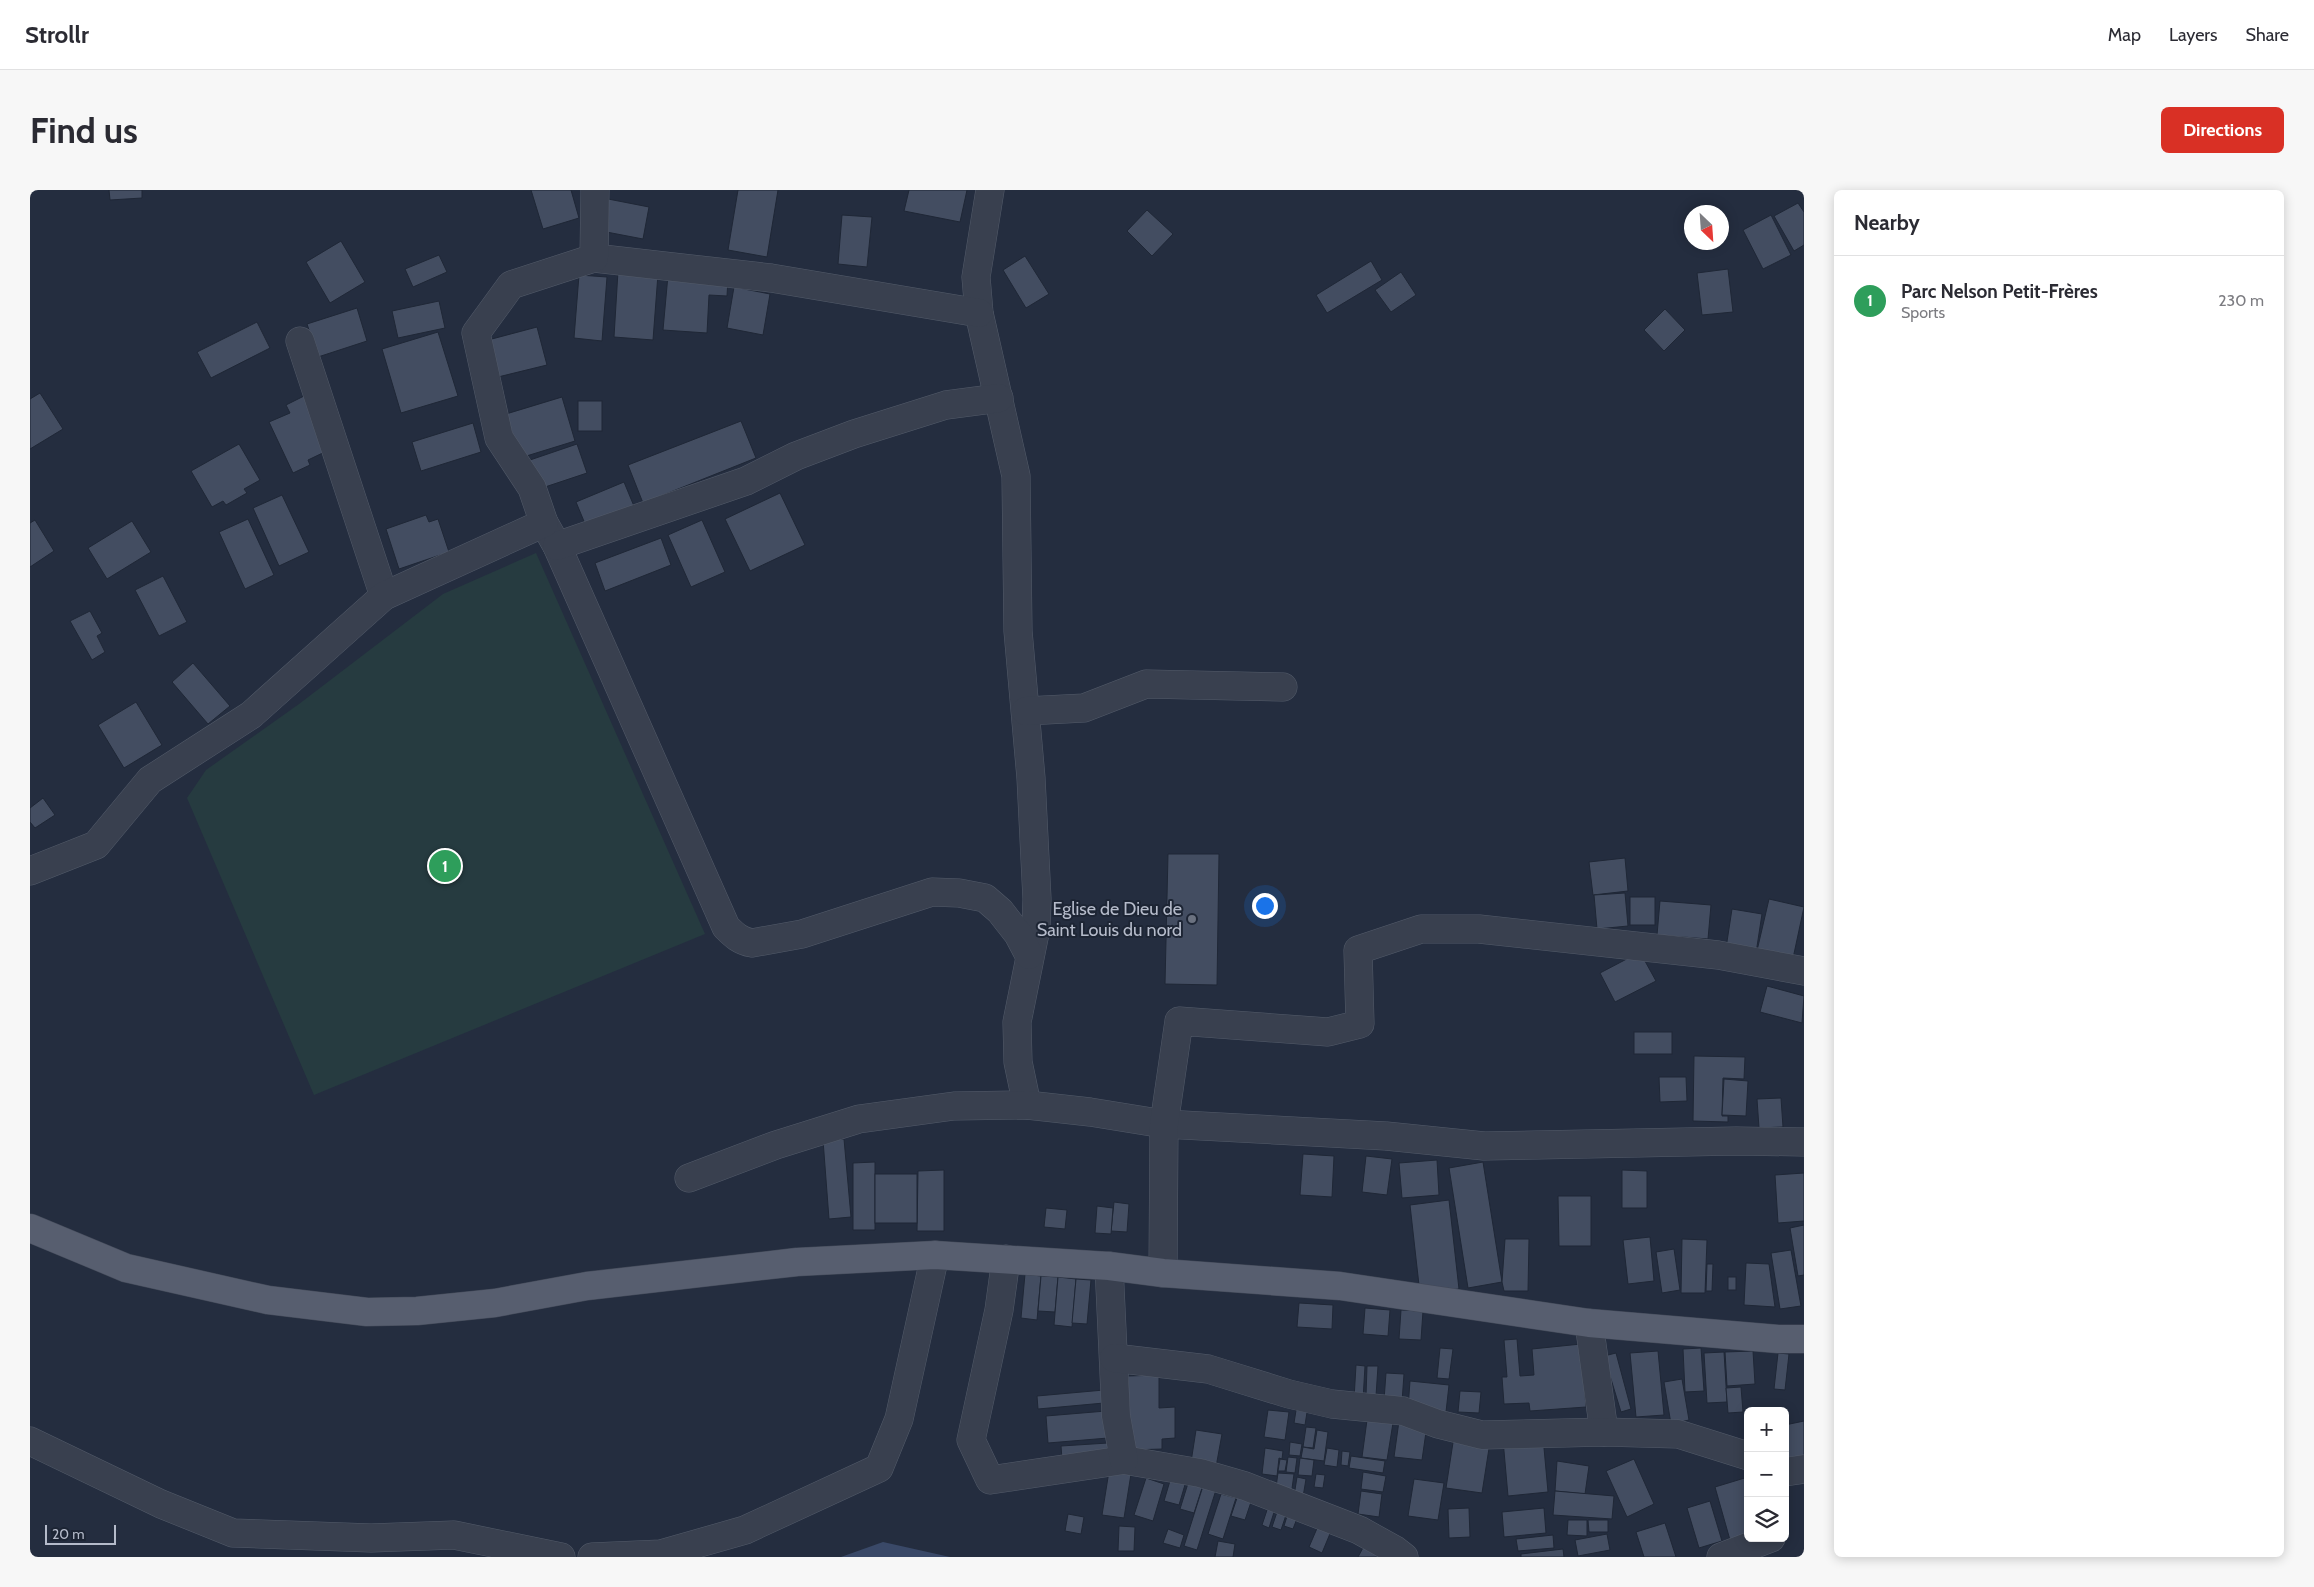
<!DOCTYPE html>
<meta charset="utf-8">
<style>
:root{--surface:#fff;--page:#f7f7f7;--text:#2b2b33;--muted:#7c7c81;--line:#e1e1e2;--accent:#d93025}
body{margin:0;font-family:Cabin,sans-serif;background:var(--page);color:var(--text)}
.controls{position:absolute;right:15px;bottom:15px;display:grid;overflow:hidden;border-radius:8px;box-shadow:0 2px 12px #0003}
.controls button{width:45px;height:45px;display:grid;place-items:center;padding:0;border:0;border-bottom:1px solid var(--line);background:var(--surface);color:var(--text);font:25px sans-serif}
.compass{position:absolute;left:1654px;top:15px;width:45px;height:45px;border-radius:50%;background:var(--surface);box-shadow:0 2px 12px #0003;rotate:155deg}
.scale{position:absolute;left:15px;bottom:12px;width:71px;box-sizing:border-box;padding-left:5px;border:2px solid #b5bbca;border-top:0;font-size:14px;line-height:18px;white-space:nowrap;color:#b5bbca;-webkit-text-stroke:4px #1d2534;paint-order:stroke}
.you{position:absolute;left:1234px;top:715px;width:18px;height:18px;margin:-12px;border:4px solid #fff;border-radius:50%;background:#1a73e8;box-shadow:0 0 0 8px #1a73e833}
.badge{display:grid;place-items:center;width:32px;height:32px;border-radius:50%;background:var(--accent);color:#fff;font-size:16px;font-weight:700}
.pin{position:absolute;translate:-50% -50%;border:2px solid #fff;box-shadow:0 1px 5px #0006}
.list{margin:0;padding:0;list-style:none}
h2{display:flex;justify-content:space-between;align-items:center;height:65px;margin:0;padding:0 20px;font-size:21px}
h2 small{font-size:16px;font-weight:400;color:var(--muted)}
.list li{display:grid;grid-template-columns:32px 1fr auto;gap:15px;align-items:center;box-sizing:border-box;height:90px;padding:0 20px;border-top:1px solid var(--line)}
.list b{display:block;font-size:19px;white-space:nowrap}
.list p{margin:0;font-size:16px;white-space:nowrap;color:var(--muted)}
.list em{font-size:16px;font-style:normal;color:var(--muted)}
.icon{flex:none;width:28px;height:28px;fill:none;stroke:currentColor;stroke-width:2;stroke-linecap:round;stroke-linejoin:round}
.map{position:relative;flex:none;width:1774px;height:1367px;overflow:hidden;border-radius:8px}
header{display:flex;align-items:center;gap:30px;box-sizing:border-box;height:70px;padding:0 25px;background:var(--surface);border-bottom:1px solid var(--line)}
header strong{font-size:24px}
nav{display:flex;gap:28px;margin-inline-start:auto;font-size:18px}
.intro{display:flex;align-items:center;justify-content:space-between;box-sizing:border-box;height:120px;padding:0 30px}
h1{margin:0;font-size:35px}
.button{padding:12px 22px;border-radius:8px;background:var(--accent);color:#fff;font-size:18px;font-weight:700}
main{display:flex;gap:30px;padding:0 30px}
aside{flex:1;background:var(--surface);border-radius:8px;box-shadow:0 2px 12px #0003}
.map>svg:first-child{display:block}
.green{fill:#263b40}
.water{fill:#3a4968}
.building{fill:#434d61;stroke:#1f2736}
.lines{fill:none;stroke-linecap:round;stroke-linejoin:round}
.minor-casing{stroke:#535b6a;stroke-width:29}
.major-casing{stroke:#424958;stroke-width:29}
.minor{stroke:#39404f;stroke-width:28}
.major{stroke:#575e6f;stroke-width:28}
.worship-dot{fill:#6b7280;stroke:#1d2534;stroke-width:2}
.labels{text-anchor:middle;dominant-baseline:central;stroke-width:4;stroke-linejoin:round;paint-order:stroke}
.poi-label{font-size:18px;fill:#b5bbca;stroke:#1d2534;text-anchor:end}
</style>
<header>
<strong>Strollr</strong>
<nav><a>Map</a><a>Layers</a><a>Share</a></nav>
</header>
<div class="intro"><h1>Find us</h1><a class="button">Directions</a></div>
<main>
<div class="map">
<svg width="1774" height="1367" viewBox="0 0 1774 1367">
<rect width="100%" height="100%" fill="#242d3f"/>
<path class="green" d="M 506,363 L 675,744 L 284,905 L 157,608 L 176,580 L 269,514 L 413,404 Z"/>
<path class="water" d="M 853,1352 L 920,1367 L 811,1367 Z"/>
<g class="building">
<path d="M 79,0 L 112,0 L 112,8 L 80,10 Z"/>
<path d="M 501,0 L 541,0 L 549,28 L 513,39 Z"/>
<path d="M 708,0 L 748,0 L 737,67 L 698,60 Z"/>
<path d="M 879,0 L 937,0 L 930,32 L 874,21 Z"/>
<path d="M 573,8 L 619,17 L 613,49 L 566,40 Z"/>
<path d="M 1768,13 L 1774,22 L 1774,55 L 1764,61 L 1744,26 Z"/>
<path d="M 1117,20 L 1143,44 L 1122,66 L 1097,41 Z"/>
<path d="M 812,25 L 842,27 L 837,77 L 808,74 Z"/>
<path d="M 1741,25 L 1761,65 L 1733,79 L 1713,40 Z"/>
<path d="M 311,51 L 335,92 L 300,113 L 276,72 Z"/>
<path d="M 409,65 L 417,82 L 383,97 L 375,79 Z"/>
<path d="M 995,66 L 1019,104 L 996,118 L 973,80 Z"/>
<path d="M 1341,71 L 1352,90 L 1297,123 L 1286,105 Z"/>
<path d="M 1698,79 L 1703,122 L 1672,125 L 1667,83 Z"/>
<path d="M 588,81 L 628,84 L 623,150 L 584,147 Z"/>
<path d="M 1371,82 L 1386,105 L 1361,122 L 1345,100 Z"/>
<path d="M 549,85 L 577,87 L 572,151 L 544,148 Z"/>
<path d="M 638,85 L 698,89 L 697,106 L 679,105 L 677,143 L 633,140 Z"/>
<path d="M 704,97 L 740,104 L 733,145 L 697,138 Z"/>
<path d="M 409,111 L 415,138 L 368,148 L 362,121 Z"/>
<path d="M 327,118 L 337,151 L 288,167 L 277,134 Z"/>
<path d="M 1635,119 L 1655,140 L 1634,161 L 1614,140 Z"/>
<path d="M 227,132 L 240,158 L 181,188 L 167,162 Z"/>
<path d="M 507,137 L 517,175 L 468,187 L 458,150 Z"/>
<path d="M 408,142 L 428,206 L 371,223 L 352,159 Z"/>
<path d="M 10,203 L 33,239 L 0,259 L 0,209 Z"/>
<path d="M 276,205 L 301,259 L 278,270 L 280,275 L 263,283 L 239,232 L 260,223 L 256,215 Z"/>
<path d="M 532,207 L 545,251 L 490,268 L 476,224 Z"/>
<rect x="548" y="211" width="24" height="30"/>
<path d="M 711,231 L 726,268 L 613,313 L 598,275 Z"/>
<path d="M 443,233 L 451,262 L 391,281 L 382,252 Z"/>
<path d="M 209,254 L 230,290 L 214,299 L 217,303 L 196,315 L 193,311 L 182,317 L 161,281 Z"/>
<path d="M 547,254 L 557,283 L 509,299 L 500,270 Z"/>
<path d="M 594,292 L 606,321 L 558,341 L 546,312 Z"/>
<path d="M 750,303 L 775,355 L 720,381 L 695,329 Z"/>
<path d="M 252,305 L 279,362 L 249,376 L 223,318 Z"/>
<path d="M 396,325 L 399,332 L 408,329 L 419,362 L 369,379 L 356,339 Z"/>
<path d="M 218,329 L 244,385 L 215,399 L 189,342 Z"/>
<path d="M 5,330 L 24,361 L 0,377 L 0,333 Z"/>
<path d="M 672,330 L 695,382 L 661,397 L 638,345 Z"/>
<path d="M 102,331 L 121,362 L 77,389 L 58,358 Z"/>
<path d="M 631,348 L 641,375 L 575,401 L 565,373 Z"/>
<path d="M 133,386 L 157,432 L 129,446 L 105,400 Z"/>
<path d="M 60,421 L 72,443 L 67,446 L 75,462 L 62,470 L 40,431 Z"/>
<path d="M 163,473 L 200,516 L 178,534 L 142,492 Z"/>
<path d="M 106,512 L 132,555 L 94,578 L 68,535 Z"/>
<path d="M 13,608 L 25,625 L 5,638 L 0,632 L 0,618 Z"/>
<path d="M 1138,664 L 1189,664 L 1187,795 L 1135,794 Z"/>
<path d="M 1595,668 L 1598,701 L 1563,705 L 1559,672 Z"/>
<path d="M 1595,703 L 1598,736 L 1567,739 L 1564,705 Z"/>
<rect x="1600" y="707" width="25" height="28"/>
<path d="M 1739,709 L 1774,717 L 1762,773 L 1726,765 Z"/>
<path d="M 1630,711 L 1681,715 L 1678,749 L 1627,745 Z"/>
<path d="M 1702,719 L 1732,724 L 1726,763 L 1696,758 Z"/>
<path d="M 1610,762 L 1626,791 L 1585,812 L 1570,783 Z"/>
<path d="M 1737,796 L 1774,806 L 1772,833 L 1730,822 Z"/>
<rect x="1604" y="842" width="38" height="22"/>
<path d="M 1664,866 L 1715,867 L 1714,889 L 1693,888 L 1692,926 L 1698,926 L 1698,932 L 1663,931 Z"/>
<path d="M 1629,887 L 1656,887 L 1657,911 L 1630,912 Z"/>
<path d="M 1694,889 L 1718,891 L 1716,926 L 1692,925 Z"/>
<path d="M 1751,908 L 1753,937 L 1729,938 L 1727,909 Z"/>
<path d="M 814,949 L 821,1027 L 799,1029 L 793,950 Z"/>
<path d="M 1273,964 L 1304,966 L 1302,1007 L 1270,1005 Z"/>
<path d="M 1336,966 L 1362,969 L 1357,1005 L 1332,1002 Z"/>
<path d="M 1407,970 L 1409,1005 L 1372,1008 L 1369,973 Z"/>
<path d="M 845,972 L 845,1040 L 823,1040 L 823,973 Z"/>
<path d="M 1453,972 L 1472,1092 L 1438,1098 L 1419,978 Z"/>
<path d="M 914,980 L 914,1041 L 887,1041 L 888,981 Z"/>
<path d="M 1592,980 L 1617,981 L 1617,1018 L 1592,1018 Z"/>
<path d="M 1774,983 L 1774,1031 L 1748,1033 L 1745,985 Z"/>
<rect x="845" y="984" width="42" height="49"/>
<path d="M 1528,1006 L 1561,1006 L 1561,1056 L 1529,1056 Z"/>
<path d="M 1419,1010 L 1429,1099 L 1390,1104 L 1380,1015 Z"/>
<path d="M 1084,1012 L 1099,1014 L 1097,1042 L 1081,1041 Z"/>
<path d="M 1067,1016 L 1083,1018 L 1081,1044 L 1065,1043 Z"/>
<path d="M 1016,1018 L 1037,1020 L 1035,1039 L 1014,1037 Z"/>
<path d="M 1774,1035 L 1774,1085 L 1768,1086 L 1760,1038 Z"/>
<path d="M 1620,1047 L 1624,1091 L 1598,1094 L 1593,1050 Z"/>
<path d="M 1475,1049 L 1499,1049 L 1498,1101 L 1474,1101 L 1472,1092 Z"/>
<path d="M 1652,1049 L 1677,1050 L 1675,1103 L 1651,1103 Z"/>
<path d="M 1644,1059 L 1650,1100 L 1632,1103 L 1626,1062 Z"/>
<path d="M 1761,1060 L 1771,1116 L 1750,1119 L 1741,1063 Z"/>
<path d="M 1716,1073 L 1739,1074 L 1745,1117 L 1714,1115 Z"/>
<path d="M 1677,1074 L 1683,1074 L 1682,1101 L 1676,1101 Z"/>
<path d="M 995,1084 L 1011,1086 L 1007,1130 L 991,1128 Z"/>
<path d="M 1011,1086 L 1028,1087 L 1025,1122 L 1008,1121 Z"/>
<path d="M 1028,1087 L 1046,1089 L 1042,1137 L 1024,1135 Z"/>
<rect x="1698" y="1087" width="8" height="13"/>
<path d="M 1046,1089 L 1061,1090 L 1057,1134 L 1042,1133 Z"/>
<path d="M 1269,1113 L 1303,1115 L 1302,1139 L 1267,1137 Z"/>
<path d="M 1335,1118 L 1360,1120 L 1358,1146 L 1333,1144 Z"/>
<path d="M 1371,1120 L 1393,1121 L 1391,1150 L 1369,1149 Z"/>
<path d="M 1487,1149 L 1490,1186 L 1504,1185 L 1502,1159 L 1551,1154 L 1556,1217 L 1500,1221 L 1499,1213 L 1474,1214 L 1472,1187 L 1477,1187 L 1474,1150 Z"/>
<path d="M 1410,1158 L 1423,1159 L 1419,1189 L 1407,1188 Z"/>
<path d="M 1671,1158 L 1674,1201 L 1655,1202 L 1653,1159 Z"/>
<path d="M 1628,1161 L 1634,1225 L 1606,1227 L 1600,1163 Z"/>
<path d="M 1723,1161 L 1725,1194 L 1697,1196 L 1695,1162 Z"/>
<path d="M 1694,1162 L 1697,1212 L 1677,1213 L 1674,1163 Z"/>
<path d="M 1586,1163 L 1601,1219 L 1591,1222 L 1574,1166 Z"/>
<path d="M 1748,1163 L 1759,1164 L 1755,1200 L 1744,1199 Z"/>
<path d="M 1326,1175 L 1335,1176 L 1333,1210 L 1324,1209 Z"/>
<path d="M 1337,1176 L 1348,1176 L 1346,1206 L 1336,1206 Z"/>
<path d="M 1356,1183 L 1374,1184 L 1372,1212 L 1354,1210 Z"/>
<path d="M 1129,1185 L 1129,1218 L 1145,1217 L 1145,1248 L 1132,1249 L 1132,1259 L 1100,1260 L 1098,1186 Z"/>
<path d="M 1652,1189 L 1659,1230 L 1641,1234 L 1634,1192 Z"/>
<path d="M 1380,1191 L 1419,1195 L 1416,1222 L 1378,1218 Z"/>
<path d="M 1711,1197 L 1713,1222 L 1698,1223 L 1696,1198 Z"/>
<path d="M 1074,1200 L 1074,1213 L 1008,1219 L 1007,1206 Z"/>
<path d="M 1430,1201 L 1451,1202 L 1449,1223 L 1428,1222 Z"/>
<path d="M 1267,1214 L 1278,1216 L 1275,1235 L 1264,1233 Z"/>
<path d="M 1238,1220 L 1259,1222 L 1255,1250 L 1234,1247 Z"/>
<path d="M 1076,1221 L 1078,1248 L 1018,1253 L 1016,1226 Z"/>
<path d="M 1337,1230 L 1363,1233 L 1357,1270 L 1332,1267 Z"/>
<path d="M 1369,1231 L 1397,1235 L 1392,1270 L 1364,1267 Z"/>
<path d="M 1774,1231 L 1774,1272 L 1759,1275 L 1755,1259 L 1755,1235 Z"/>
<path d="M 1276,1237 L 1286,1238 L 1283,1258 L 1273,1257 Z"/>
<path d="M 1166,1240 L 1192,1244 L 1186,1277 L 1161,1272 Z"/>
<path d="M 1287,1240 L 1298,1242 L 1294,1271 L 1271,1268 L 1273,1257 L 1284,1259 Z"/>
<path d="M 1424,1246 L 1460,1252 L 1452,1303 L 1416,1298 Z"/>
<path d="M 1513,1247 L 1518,1302 L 1478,1306 L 1473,1250 Z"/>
<path d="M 1260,1252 L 1272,1254 L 1270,1266 L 1259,1265 Z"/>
<path d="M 1078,1253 L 1079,1266 L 1032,1269 L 1031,1256 Z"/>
<path d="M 1235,1258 L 1253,1261 L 1252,1269 L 1249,1268 L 1247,1286 L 1232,1284 Z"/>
<path d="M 1297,1258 L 1309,1260 L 1307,1277 L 1294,1275 Z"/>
<path d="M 1312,1261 L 1320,1262 L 1318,1276 L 1311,1275 Z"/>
<path d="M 1321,1266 L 1355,1271 L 1353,1283 L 1319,1278 Z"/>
<path d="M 1258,1267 L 1267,1268 L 1265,1283 L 1256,1282 Z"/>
<path d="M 1270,1268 L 1284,1270 L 1282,1286 L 1268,1285 Z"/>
<path d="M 1250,1269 L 1257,1270 L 1255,1281 L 1248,1281 Z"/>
<path d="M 1604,1269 L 1624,1314 L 1597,1327 L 1576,1281 Z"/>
<path d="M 1527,1271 L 1559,1276 L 1555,1304 L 1525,1301 Z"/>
<path d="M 1079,1281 L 1101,1284 L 1094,1328 L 1072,1325 Z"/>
<path d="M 1333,1282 L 1356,1286 L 1353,1302 L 1331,1299 Z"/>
<path d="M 1248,1283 L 1264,1284 L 1261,1306 L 1245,1304 Z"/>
<path d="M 1142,1284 L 1157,1288 L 1149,1315 L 1134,1311 Z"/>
<path d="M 1286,1284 L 1295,1285 L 1293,1298 L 1284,1297 Z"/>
<path d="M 1267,1287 L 1276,1289 L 1273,1307 L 1264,1306 Z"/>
<path d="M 1718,1287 L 1718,1345 L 1700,1350 L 1685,1297 Z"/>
<path d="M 1116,1288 L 1134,1294 L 1123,1331 L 1104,1325 Z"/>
<path d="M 1384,1289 L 1414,1293 L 1408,1330 L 1378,1326 Z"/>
<path d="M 1159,1290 L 1173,1295 L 1164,1323 L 1150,1319 Z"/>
<path d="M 1173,1296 L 1186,1300 L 1167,1360 L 1154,1356 Z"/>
<path d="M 1331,1301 L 1352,1304 L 1349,1327 L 1328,1324 Z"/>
<path d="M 1525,1301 L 1584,1306 L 1582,1329 L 1523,1325 Z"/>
<path d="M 1209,1302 L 1223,1306 L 1215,1330 L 1201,1326 Z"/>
<path d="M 1191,1304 L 1206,1308 L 1193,1349 L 1178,1344 Z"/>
<path d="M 1680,1311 L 1692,1351 L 1669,1358 L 1657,1318 Z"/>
<path d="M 1239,1314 L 1246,1316 L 1239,1338 L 1232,1335 Z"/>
<path d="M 1439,1318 L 1440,1347 L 1419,1348 L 1418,1319 Z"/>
<path d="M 1514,1318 L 1516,1343 L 1474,1347 L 1472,1322 Z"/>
<path d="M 1248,1319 L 1257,1322 L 1251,1340 L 1242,1337 Z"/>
<path d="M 1258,1323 L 1268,1326 L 1263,1339 L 1254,1336 Z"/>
<path d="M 1038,1324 L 1054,1327 L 1051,1344 L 1035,1341 Z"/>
<path d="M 1291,1329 L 1304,1334 L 1292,1363 L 1279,1357 Z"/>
<path d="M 1538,1330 L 1557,1330 L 1557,1346 L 1537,1345 Z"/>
<path d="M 1558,1330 L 1578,1330 L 1578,1342 L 1559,1342 Z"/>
<path d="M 1635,1333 L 1646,1367 L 1614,1367 L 1606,1342 Z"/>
<path d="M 1089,1336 L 1105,1337 L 1104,1361 L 1088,1361 Z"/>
<path d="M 1138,1339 L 1154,1345 L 1150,1358 L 1133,1353 Z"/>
<path d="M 1577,1344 L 1580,1360 L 1548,1366 L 1545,1350 Z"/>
<path d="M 1523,1345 L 1524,1358 L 1488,1361 L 1486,1349 Z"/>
<path d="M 1188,1351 L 1205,1354 L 1203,1367 L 1185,1367 Z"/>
<path d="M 1335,1354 L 1356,1367 L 1328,1367 Z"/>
<path d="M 1533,1359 L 1534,1367 L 1491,1367 L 1491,1364 Z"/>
</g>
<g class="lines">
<defs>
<g id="minor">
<path d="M 960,0 L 946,87 L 949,123 L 986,286 L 988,441 L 1001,588 L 1007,709 L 1006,738 L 987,832 L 988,872 L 997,915"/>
<path d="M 564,68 L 741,88 L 949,123"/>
<path d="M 270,151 L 354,406"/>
<path d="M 514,333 L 527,356 L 696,737 C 704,745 710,751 722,753 L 772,744 L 902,702 L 929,703 L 955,708 L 970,721 L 988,744 L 999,765"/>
<path d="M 527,356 L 716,291 L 766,266 L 824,244 L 916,215 L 969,208"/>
<path d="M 996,521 L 1054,518 L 1116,494 L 1253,497"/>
<path d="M 0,681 L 66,655 L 120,590 L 221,525 L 354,406 L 514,333 L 502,298 L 469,248 L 446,143 L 481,95 L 564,68 L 565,0"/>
<path d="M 659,988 L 746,955 L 829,929 L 924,916 L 997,915 L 1060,922 L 1134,934 L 1356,946 L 1454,956 L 1706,951 L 1774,952"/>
<path d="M 976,1069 L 969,1120 L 941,1250 L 960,1290 L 1094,1270 L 1170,1283 L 1215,1296 L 1329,1340 L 1365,1360 L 1374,1367"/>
<path d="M 1079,1076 L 1086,1226 L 1094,1270"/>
<path d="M 1133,1083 L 1134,934 L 1149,831 L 1298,842 L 1330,834 L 1328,760 L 1391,739 L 1449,739 L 1688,765 L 1774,781"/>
<path d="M 1559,1133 L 1574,1242"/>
<path d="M 1084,1168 L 1178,1179 L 1259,1204 L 1302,1214 L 1373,1221 L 1408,1234 L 1452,1245 L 1574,1242 L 1648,1244 L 1718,1266"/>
<path d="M 0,1251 L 131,1314 L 203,1343 L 341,1348 L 424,1345 L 531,1367"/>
<path d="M 1755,1282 L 1774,1279"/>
<path d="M 562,1367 L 631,1364 L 715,1340 L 849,1278 L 869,1229 L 905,1065"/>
<path d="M 1691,1367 L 1741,1348"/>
</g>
<path id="major" d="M 0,1038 L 96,1078 L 238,1110 L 337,1122 L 387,1121 L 465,1113 L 557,1096 L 767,1072 L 905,1065 L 1079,1076 L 1133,1083 L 1310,1096 L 1559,1133 L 1748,1149 L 1774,1149"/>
</defs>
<use href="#minor" class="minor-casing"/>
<use href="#major" class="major-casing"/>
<use href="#minor" class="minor"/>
<use href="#major" class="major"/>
</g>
<circle class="worship-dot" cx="1162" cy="729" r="5"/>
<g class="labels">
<g class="poi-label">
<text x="1152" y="719">Eglise de Dieu de<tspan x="1152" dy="21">Saint Louis du nord</tspan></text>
</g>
</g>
</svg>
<div class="controls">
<button>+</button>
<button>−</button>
<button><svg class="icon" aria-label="layers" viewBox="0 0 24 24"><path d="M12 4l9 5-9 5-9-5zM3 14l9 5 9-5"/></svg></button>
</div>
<svg class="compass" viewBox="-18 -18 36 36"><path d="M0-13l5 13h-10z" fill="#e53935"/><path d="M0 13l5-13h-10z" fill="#7c7c81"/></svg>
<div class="scale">20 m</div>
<div class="you"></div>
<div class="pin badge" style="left:415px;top:676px;background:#2e9e5b">1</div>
</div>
<aside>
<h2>Nearby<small></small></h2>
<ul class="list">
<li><span class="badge" style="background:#2e9e5b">1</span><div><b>Parc Nelson Petit-Frères</b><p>Sports</p></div><em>230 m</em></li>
</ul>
</aside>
</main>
